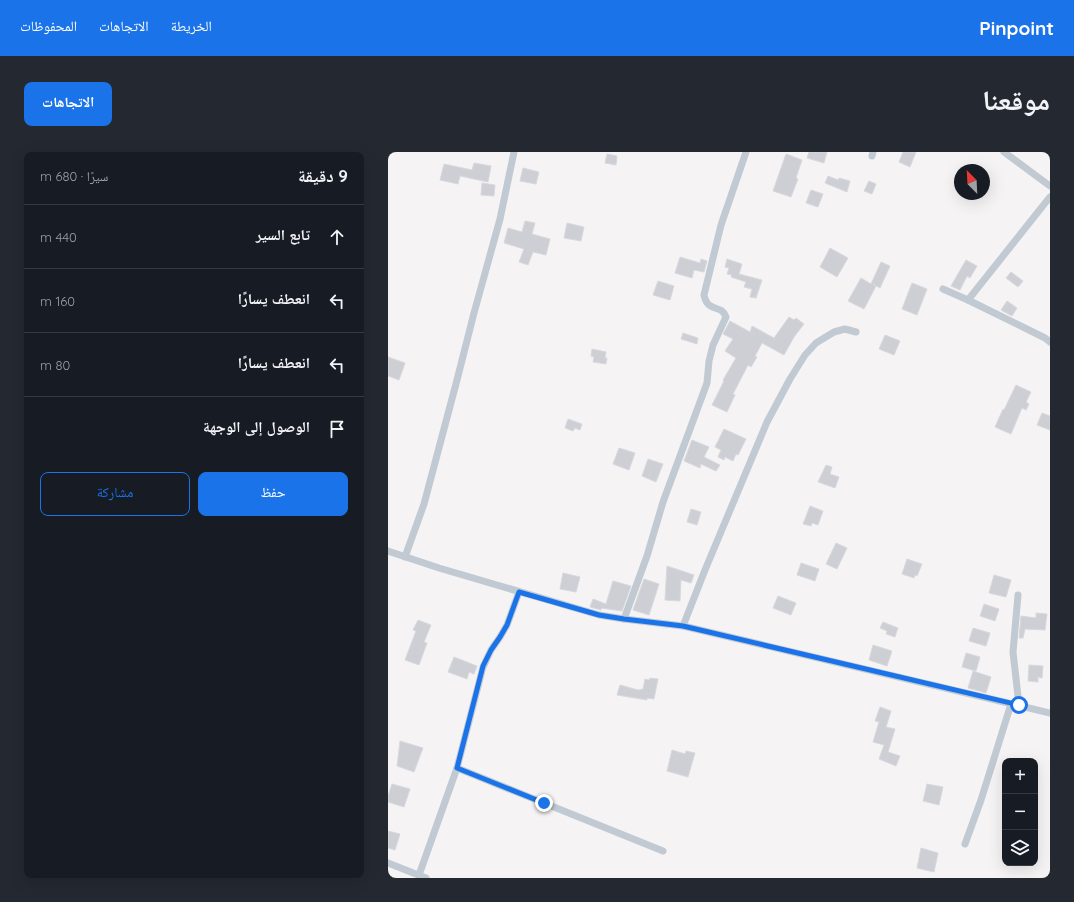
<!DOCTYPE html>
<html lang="ar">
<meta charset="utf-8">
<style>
:root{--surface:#171b24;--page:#242831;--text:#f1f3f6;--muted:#9ea1a6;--line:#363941;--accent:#1a73e8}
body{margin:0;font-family:Quicksand,"Noto Naskh Arabic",sans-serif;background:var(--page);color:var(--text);direction:rtl}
.controls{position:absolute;right:12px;bottom:12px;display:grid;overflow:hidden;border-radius:8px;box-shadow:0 4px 16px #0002}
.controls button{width:36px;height:36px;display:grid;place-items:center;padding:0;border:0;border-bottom:1px solid var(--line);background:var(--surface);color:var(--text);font:20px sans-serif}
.compass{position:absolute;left:566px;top:12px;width:36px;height:36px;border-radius:50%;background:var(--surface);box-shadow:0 4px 16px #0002;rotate:336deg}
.stop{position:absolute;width:12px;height:12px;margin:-9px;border:3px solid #1a73e8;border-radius:50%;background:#fff}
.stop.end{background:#1a73e8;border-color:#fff;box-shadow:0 1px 4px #0008}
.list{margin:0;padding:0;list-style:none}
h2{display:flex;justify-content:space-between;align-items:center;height:52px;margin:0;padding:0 16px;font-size:17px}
h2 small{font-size:13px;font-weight:400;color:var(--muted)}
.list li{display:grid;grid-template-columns:26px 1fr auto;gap:12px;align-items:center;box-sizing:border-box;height:64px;padding:0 16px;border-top:1px solid var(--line)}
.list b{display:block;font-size:15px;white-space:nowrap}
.list em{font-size:13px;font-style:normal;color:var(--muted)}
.actions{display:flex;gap:8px;padding:12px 16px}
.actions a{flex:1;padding:9px 0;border:1px solid var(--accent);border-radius:8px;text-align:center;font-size:14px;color:var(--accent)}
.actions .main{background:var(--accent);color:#fff}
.icon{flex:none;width:22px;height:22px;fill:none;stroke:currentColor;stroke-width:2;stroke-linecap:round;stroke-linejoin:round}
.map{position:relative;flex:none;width:662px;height:726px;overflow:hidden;direction:ltr;border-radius:8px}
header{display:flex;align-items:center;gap:24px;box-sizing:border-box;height:56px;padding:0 20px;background:var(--accent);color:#fff}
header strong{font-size:19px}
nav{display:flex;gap:22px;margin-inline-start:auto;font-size:14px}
.intro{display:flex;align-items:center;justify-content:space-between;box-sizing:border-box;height:96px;padding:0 24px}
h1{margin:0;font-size:28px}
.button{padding:10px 18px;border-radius:8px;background:var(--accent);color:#fff;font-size:14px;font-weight:700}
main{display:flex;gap:24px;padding:0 24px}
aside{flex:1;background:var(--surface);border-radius:8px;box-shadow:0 4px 16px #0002}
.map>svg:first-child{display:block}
.building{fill:#cdcfd5;stroke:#d7d9de}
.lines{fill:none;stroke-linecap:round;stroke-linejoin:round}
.minor{stroke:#c1cad2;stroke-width:7}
.route{stroke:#1a73e8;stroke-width:5}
</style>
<header>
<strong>Pinpoint</strong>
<nav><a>الخريطة</a><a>الاتجاهات</a><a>المحفوظات</a></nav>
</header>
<div class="intro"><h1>موقعنا</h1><a class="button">الاتجاهات</a></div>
<main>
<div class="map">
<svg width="662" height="726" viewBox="0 0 662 726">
<rect width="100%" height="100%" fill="#f5f3f3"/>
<g class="building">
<path d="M 421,0 L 439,0 L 436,11 L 419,6 Z"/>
<path d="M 515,0 L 528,0 L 522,15 L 511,10 Z"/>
<path d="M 219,2 L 229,4 L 228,13 L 217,11 Z"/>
<path d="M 398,2 L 414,8 L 408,26 L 410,27 L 403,45 L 385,39 Z"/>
<path d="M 86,11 L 103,14 L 100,30 L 72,24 L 70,32 L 52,28 L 56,12 L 84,18 Z"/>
<path d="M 135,16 L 151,20 L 148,32 L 132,29 Z"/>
<path d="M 440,24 L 450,28 L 451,26 L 462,29 L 459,40 L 437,31 Z"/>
<path d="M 481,29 L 488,32 L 484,42 L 476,39 Z"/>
<path d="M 94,31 L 107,33 L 106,44 L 93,43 Z"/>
<path d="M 423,38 L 435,42 L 430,55 L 418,51 Z"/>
<path d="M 137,69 L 147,71 L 144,82 L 162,87 L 158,103 L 145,100 L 140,113 L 131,110 L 136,97 L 116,91 L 120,76 L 134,80 Z"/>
<path d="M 179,71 L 196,75 L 193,89 L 176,86 Z"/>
<path d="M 442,96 L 460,106 L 449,125 L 432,115 Z"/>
<path d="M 292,105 L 312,111 L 313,107 L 319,109 L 316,120 L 306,118 L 304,126 L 287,121 Z"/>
<path d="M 339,107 L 354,112 L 351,122 L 374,128 L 368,146 L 362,145 L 364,137 L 356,135 L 358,130 L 343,125 L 344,123 L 339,122 L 341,116 L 337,115 Z"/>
<path d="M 578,108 L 589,114 L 582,126 L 579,124 L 572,138 L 563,134 Z"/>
<path d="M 493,110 L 502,114 L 492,136 L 485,132 L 488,134 L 476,157 L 460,149 L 473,126 L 483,132 Z"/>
<path d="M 623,120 L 635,129 L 630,135 L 618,126 Z"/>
<path d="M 270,129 L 286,134 L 282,148 L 265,143 Z"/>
<path d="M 524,131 L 539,137 L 529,163 L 514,157 Z"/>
<path d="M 619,149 L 629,156 L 624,164 L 613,158 Z"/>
<path d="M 401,165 L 406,168 L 408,166 L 416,172 L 406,185 L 396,203 L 374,191 L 367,204 L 369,205 L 363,215 L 360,213 L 345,242 L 347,243 L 339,260 L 324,253 L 336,229 L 335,228 L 348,206 L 337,199 L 345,187 L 335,182 L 342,169 L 362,180 L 364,174 L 386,186 Z"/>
<path d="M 295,181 L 310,186 L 309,192 L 293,187 Z"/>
<path d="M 497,183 L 512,189 L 506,203 L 491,197 Z"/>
<path d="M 204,197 L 218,200 L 217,206 L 219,206 L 218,212 L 205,210 L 206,205 L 203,204 Z"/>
<path d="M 0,205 L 17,211 L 11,228 L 0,224 Z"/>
<path d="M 628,233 L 643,240 L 638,250 L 641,252 L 638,258 L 634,256 L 623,282 L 607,275 L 615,257 L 616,258 Z"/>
<path d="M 654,261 L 662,264 L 662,278 L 649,273 Z"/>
<path d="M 180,267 L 194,272 L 192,278 L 187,276 L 185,279 L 177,276 Z"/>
<path d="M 336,277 L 358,287 L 350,303 L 348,302 L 345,309 L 337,305 L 336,308 L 330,305 L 333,298 L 327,295 Z"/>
<path d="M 304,288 L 321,295 L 316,305 L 332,313 L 328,319 L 313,312 L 312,316 L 296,309 Z"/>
<path d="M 231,296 L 247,301 L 241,318 L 225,312 Z"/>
<path d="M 260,307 L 275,312 L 268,330 L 254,324 Z"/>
<path d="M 438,313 L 444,315 L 442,322 L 451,325 L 447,336 L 430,330 Z"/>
<path d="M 422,354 L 435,359 L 430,373 L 424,371 L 423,374 L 415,372 Z"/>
<path d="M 303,357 L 313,360 L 309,373 L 299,370 Z"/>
<path d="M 448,391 L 459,396 L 449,417 L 438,412 Z"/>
<path d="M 519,407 L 534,412 L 529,424 L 527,423 L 526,426 L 514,422 Z"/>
<path d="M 413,411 L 431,417 L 427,429 L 409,423 Z"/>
<path d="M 279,414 L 306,423 L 303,431 L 293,428 L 292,449 L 277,448 Z"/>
<path d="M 175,421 L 192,425 L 188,440 L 172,437 Z"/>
<path d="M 606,423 L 623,428 L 618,445 L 601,441 Z"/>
<path d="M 256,427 L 271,432 L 261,463 L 245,458 Z"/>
<path d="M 225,429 L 243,434 L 234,459 L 213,456 L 213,458 L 202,455 L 205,447 L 218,452 Z"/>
<path d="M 390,444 L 408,451 L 403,463 L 385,456 Z"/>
<path d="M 596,452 L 611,457 L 607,469 L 592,464 Z"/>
<path d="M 648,461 L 659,462 L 657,478 L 637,477 L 635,486 L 631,486 L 633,464 L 648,466 Z"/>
<path d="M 30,468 L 43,473 L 36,490 L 39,491 L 31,513 L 17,508 L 28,479 L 25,478 Z"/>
<path d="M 495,470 L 510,476 L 507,485 L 498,482 L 499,479 L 492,476 Z"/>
<path d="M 585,476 L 602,481 L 598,494 L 581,489 Z"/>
<path d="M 485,493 L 504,499 L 499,514 L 481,508 Z"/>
<path d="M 578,501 L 592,505 L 588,519 L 574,515 Z"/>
<path d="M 66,505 L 89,514 L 86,522 L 81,520 L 79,527 L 60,520 Z"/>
<path d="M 641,513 L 655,514 L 654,526 L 650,525 L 650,530 L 640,529 Z"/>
<path d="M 585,519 L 603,525 L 598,541 L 580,536 Z"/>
<path d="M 262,526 L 270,527 L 266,547 L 259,546 L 259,548 L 229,543 L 232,533 L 250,538 L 255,537 L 257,527 L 261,528 Z"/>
<path d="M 492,555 L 503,559 L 498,575 L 507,577 L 500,600 L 512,604 L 508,614 L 491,607 L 496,593 L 485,590 L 491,570 L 487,569 Z"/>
<path d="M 12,589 L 35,596 L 26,620 L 9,614 Z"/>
<path d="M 284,598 L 297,602 L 298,599 L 307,601 L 300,625 L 279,619 Z"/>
<path d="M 4,632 L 22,637 L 16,655 L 0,650 L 0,644 Z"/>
<path d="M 539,632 L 555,635 L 551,653 L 535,649 Z"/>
<path d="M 0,679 L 12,682 L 7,698 L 0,696 Z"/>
<path d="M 533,696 L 550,701 L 546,720 L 529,716 Z"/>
</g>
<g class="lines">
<g class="minor">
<path d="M 616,0 L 662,34"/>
<path d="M 484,4 L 485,0"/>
<path d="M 662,45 L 580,148 L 657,186 L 662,190"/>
<path d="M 555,137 L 580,148"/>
<path d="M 0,399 L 51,416 L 211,463 L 236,467 L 295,474 L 662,561"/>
<path d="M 17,405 L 36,352 L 69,228 L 86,161 L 112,67 L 126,0"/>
<path d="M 630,443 L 625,500 L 631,553"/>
<path d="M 236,467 L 259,404 L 275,350 L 319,231 L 321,209 L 325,193 L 338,165 C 333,151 320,162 316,143 L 333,73 L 358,0"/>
<path d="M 295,474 L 317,418 L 379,270 L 402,227 L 417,203 L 428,191 L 446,180 L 457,177 L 468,180"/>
<path d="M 69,616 L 275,699"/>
<path d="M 577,692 L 593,648 L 623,552"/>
<path d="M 0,711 L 38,726"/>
<path d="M 31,723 L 69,616 L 95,515 L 103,498 L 112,485 L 119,473 L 131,440"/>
</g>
</g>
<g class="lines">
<path class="route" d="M 156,651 L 69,616 L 95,514 L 103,498 L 112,485 L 119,473 L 131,440 L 211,463 L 236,467 L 295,474 L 631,553"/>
</g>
</svg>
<div class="controls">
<button>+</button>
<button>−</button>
<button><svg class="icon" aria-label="layers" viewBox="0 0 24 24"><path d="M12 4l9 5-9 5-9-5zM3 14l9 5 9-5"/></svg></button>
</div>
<svg class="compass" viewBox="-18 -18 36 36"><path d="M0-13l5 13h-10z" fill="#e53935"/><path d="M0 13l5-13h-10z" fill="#9ea1a6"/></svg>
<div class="stop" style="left:631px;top:553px"></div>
<div class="stop end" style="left:156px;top:651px"></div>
</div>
<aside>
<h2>9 دقيقة<small>سيرًا · 680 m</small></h2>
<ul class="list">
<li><svg class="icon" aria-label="ahead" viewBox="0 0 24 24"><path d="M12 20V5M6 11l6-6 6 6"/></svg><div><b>تابع السير</b></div><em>440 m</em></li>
<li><svg class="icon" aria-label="left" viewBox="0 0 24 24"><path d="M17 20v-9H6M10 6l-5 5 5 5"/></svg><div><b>انعطف يسارًا</b></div><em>160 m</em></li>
<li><svg class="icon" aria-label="left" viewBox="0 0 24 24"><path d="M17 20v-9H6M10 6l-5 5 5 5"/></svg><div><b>انعطف يسارًا</b></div><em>80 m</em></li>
<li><svg class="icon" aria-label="arrive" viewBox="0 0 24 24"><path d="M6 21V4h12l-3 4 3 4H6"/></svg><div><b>الوصول إلى الوجهة</b></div></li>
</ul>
<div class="actions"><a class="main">حفظ</a><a>مشاركة</a></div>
</aside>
</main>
